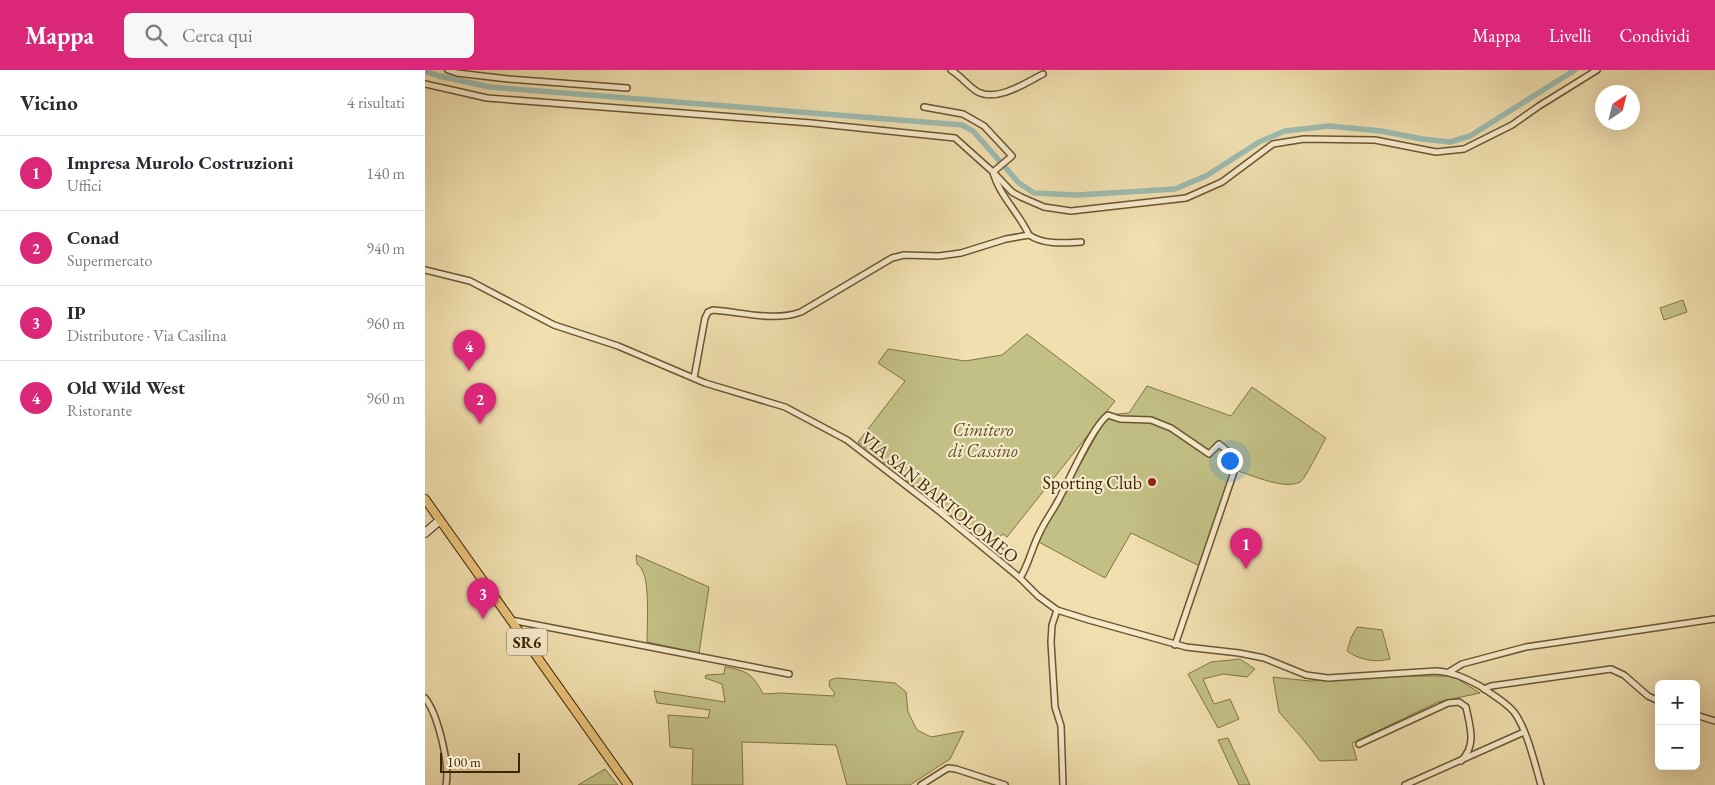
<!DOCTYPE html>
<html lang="it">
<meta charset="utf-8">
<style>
:root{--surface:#fff;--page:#f7f7f7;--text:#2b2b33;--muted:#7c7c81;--line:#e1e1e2;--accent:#db2777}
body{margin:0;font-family:"EB Garamond",serif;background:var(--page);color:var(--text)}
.controls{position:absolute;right:15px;bottom:15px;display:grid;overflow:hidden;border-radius:8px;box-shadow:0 5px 20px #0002}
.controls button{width:45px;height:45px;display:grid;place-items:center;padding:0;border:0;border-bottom:1px solid var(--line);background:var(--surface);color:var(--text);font:25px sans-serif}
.compass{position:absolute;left:1170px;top:15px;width:45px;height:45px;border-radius:50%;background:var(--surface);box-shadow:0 5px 20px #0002;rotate:35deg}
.scale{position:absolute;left:15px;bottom:12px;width:80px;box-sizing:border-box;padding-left:5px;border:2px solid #3e2705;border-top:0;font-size:14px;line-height:18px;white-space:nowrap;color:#3e2705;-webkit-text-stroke:4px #f6eacb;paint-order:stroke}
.you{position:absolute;left:804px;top:390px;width:18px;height:18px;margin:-12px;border:4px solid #fff;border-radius:50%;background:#1a73e8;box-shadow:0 0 0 8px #1a73e833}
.badge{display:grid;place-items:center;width:32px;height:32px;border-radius:50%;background:var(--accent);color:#fff;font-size:16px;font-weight:700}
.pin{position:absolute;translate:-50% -41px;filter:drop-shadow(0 1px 2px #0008)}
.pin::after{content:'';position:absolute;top:26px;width:18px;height:15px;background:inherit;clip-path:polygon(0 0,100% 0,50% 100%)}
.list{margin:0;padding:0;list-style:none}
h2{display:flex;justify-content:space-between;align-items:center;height:65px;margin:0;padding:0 20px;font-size:21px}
h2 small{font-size:16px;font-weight:400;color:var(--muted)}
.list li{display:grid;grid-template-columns:32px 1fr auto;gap:15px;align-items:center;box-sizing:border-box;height:75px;padding:0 20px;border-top:1px solid var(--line)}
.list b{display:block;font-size:19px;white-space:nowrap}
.list p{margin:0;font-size:16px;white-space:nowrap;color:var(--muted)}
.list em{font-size:16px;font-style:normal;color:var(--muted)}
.icon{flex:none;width:28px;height:28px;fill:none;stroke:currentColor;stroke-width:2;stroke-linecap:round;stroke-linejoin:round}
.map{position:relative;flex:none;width:1290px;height:715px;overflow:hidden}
header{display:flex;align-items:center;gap:30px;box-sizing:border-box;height:70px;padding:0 25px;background:var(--accent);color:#fff}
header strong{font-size:24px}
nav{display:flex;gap:28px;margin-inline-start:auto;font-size:18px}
.search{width:350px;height:45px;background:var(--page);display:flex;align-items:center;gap:12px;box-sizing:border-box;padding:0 18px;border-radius:8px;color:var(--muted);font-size:19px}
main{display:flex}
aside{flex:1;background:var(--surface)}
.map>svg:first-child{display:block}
.green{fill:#c2c085;stroke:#807445}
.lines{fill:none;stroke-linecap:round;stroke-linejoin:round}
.canal{stroke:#9cbcb1;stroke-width:5.5}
.street-casing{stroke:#6b5530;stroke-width:8}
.secondary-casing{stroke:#3e2705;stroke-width:10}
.primary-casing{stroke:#3e2705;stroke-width:10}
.street{stroke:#f6eacb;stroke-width:5}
.secondary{stroke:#f6eacb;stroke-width:8}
.primary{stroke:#e8c078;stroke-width:8}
.poi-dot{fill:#8f2418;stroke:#f6eacb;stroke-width:2}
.labels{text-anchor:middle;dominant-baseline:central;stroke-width:4.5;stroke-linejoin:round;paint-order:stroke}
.shield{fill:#f6eacb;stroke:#756240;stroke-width:1}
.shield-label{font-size:16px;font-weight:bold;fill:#3e2705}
.park-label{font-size:18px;font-style:italic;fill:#5f4d25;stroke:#f6eacb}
.poi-label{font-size:18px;fill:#3e2705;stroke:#f6eacb;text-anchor:end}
.street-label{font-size:18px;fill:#3e2705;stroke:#f6eacb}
</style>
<header>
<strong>Mappa</strong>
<div class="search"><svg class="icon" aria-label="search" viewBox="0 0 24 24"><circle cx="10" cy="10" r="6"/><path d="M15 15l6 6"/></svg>Cerca qui</div>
<nav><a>Mappa</a><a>Livelli</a><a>Condividi</a></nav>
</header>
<main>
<aside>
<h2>Vicino<small>4 risultati</small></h2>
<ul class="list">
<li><span class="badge">1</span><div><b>Impresa Murolo Costruzioni</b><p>Uffici</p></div><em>140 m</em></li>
<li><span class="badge">2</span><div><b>Conad</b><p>Supermercato</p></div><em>940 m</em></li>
<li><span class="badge">3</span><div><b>IP</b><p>Distributore · Via Casilina</p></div><em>960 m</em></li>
<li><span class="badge">4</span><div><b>Old Wild West</b><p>Ristorante</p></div><em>960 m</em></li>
</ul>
</aside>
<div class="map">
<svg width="1290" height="715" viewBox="0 0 1290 715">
<rect width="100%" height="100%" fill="#f1dfaf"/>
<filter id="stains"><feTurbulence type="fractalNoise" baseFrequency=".004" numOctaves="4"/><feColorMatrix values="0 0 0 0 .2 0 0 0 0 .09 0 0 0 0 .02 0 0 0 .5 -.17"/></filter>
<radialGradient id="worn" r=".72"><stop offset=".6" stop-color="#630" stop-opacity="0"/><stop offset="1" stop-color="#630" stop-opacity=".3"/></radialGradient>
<g class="green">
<path d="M 1258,230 L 1262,242 L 1239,250 L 1235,238 Z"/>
<path d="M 602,264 L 690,331 L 582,467 L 578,464 L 565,476 L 433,372 L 480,311 L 453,293 L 463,279 L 540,291 L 577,285 Z"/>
<path d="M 722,316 L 806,346 L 827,317 L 901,368 C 896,376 881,408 875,412 C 860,420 829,406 813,401 L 779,498 L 706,463 L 680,508 L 612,471 L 683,345 L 704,343 Z"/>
<path d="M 211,485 L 284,517 L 274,583 L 222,572 C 222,557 225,512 217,500 C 216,497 214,496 212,494 Z"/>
<path d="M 932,557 L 957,560 L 965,589 C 951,593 934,590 922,581 L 926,568 Z"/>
<path d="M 815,589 L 830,599 L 822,607 L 798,604 L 778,609 L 789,634 L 805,629 L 814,649 L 793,658 L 763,604 L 786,592 Z"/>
<path d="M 300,597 C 321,600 328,604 338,624 L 356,623 L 409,626 L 409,622 L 404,616 L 405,610 L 412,608 L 470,613 L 481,622 L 483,642 L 492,660 L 506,667 L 539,661 L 525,689 L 485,715 L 422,715 L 411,675 L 317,672 L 318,715 L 267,715 L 268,679 L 245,677 L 243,645 L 283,648 L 285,640 L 232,633 L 229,621 L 300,632 L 297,614 L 280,608 L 281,605 L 299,604 Z"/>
<path d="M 989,606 L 1028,606 L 1055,623 L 1013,632 L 927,673 L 932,690 L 895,691 L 877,668 L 854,642 L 848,607 L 885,611 Z"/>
<path d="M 803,668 L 825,715 L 814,715 L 793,670 Z"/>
<path d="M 180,699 L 193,715 L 153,715 Z"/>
</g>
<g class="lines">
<path class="canal" d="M 0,1 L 14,6 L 65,17 L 537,55 L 548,61 L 594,113 L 609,123 L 652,125 L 750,119 L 781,106 L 834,72 L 860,61 L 904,56 L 956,61 L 997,69 L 1025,72 L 1045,66 L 1150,0"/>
<defs>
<g id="street">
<path d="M 23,0 L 32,3 L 83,9 L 202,18"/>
<path d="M 526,0 C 536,6 544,17 553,22 C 573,32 600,13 618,4"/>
<path d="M 0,14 L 62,28 L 386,53 L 530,68 L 568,102 L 587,122 L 596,127 L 619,137 L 646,141 L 761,128 L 797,112 L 848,74 L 879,69 L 950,70 L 1011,82 L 1039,79 L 1087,55 L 1114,36 L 1172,0"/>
<path d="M 604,165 C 619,175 639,173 656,172"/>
<path d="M 0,200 L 45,211 L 129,255 L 193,276 L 280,313 L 360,337 L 422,370 L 514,441 L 595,508 L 613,526 L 632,540 L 664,550 L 761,577 L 814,583 L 839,588 L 881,605 L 903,608 L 1011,601 C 1028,602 1040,608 1055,616 C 1066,624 1080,631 1089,642 C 1102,659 1110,695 1116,715"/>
<path d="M 269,308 L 280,248 L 283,242 L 288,240 C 316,242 349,252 376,242 L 467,188 L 479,185 L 514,186 L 536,183 L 581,169 L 604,165 C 594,143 574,125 568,102 L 587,86 L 559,56 L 538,44 L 499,37"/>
<path d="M 595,508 C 604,494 607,477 615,462 C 621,449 630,438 636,425 C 646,406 668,356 683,345 L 695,349 L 726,350 L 746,358 L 784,384 L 794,374 L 813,390 L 750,575"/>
<path d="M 632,540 L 627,555 L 626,572 L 630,637 L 636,656 L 638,715"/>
<path d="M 86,550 L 364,604"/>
<path d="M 1024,602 L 1037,594 L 1101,577 L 1290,549"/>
<path d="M 1059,619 L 1066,616 L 1186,599 L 1199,605 L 1223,626 L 1234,631"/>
<path d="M 0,628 C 13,644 25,695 21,715"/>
<path d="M 1271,645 L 1290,651"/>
<path d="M 934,674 L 1023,633 L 1034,632 L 1041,637 C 1045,657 1052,675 1036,691"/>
<path d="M 496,715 L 523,698 L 531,699 L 580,715"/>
<path d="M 980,715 L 1099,662"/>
</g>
<path id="secondary" d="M 0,463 L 15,450"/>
<path id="primary" d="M 0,429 L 203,715"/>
</defs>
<use href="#street" class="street-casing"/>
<use href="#secondary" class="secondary-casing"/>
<use href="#primary" class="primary-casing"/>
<use href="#street" class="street"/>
<use href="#secondary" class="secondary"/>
<use href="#primary" class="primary"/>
</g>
<circle class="poi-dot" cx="727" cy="412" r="5"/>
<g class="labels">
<rect class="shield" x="82" y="558.5" width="40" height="27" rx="4"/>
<g class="shield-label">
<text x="102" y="572">SR6</text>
</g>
<g class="park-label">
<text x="558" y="359">Cimitero<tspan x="558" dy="21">di Cassino</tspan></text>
</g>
<g class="poi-label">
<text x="717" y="412">Sporting Club</text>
</g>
<g class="street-label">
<text transform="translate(515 427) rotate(39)">VIA SAN BARTOLOMEO</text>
</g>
</g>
<rect width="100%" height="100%" filter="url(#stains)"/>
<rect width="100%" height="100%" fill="url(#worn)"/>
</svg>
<div class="controls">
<button>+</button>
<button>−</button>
</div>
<svg class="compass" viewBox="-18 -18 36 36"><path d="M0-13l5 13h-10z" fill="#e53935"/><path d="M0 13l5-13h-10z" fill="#7c7c81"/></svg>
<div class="scale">100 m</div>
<div class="you"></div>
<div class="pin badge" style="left:821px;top:499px">1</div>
<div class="pin badge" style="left:55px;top:354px">2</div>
<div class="pin badge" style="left:58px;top:549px">3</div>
<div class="pin badge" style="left:44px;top:301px">4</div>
</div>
</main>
